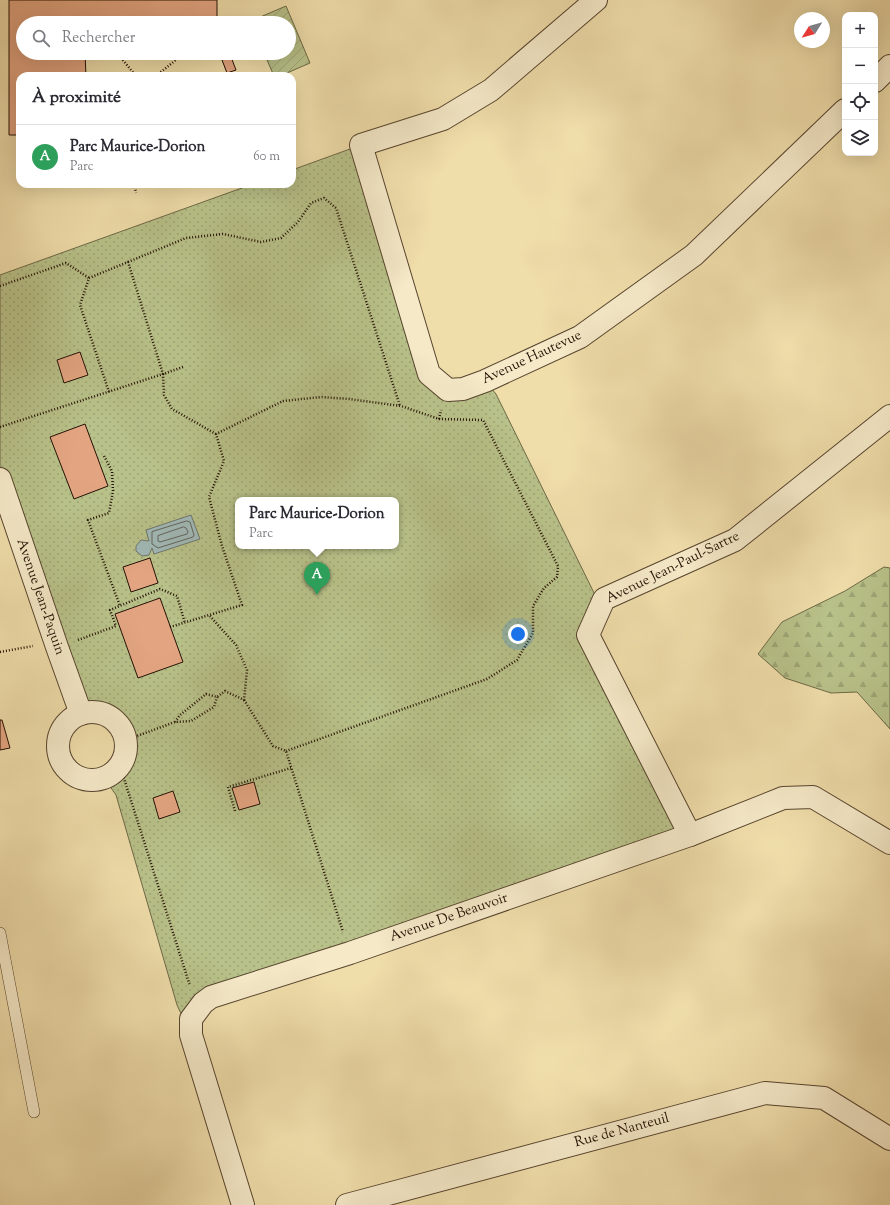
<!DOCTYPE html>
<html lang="fr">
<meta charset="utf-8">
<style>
:root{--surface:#fff;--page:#f2f2f3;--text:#2b2b33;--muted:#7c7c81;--line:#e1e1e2;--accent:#ea580c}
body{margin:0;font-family:"Sorts Mill Goudy",serif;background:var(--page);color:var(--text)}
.controls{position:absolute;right:12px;top:12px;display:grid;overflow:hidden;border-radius:8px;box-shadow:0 4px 16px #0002}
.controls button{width:36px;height:36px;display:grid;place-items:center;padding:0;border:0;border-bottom:1px solid var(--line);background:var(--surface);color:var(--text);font:20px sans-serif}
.compass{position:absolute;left:794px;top:12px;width:36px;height:36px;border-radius:50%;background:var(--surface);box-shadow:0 4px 16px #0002;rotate:233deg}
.you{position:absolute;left:518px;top:634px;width:14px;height:14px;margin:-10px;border:3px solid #fff;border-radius:50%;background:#1a73e8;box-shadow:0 0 0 6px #1a73e833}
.badge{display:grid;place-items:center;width:26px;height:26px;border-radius:50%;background:var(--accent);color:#fff;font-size:13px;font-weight:700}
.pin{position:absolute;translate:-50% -33px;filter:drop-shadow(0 1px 2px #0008)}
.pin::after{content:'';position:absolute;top:21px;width:14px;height:12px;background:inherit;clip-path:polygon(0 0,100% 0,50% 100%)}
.popup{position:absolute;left:235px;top:497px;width:164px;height:52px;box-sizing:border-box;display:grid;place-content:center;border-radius:8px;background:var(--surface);filter:drop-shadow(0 1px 3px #0005);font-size:13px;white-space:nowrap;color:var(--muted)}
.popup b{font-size:15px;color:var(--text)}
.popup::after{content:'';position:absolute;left:50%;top:100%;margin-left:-8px;border:8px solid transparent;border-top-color:var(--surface)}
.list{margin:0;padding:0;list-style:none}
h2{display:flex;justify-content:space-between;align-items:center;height:52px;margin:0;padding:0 16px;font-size:17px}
h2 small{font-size:13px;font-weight:400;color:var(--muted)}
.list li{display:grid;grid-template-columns:26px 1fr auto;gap:12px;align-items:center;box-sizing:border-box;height:64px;padding:0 16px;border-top:1px solid var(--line)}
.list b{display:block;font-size:15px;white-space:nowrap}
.list p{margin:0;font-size:13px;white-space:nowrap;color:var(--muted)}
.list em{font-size:13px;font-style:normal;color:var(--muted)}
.icon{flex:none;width:22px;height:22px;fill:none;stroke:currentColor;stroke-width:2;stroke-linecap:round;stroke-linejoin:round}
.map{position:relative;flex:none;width:890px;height:1205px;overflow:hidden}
.search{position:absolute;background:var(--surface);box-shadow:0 4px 16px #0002;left:16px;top:16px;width:280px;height:44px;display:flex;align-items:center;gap:10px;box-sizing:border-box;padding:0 14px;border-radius:22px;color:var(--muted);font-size:15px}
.panel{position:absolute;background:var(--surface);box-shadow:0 4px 16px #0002;left:16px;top:72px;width:280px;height:116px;border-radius:12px}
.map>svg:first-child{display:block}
.forest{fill:url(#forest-firs);stroke:#6e6946}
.park{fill:url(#park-dots);stroke:#6e6946;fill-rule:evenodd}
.garden{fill:url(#garden-furrows);stroke:#6e6946}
.water{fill:#a0b8b5;stroke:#6e756e}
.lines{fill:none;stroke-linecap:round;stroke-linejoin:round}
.shore{stroke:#62645c;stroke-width:1}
.building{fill:#e3a581;stroke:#241104}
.service-casing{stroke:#57442e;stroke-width:12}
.minor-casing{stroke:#57442e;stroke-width:24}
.path{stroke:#241104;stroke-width:2.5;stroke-dasharray:1 2;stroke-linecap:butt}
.service{stroke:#f5e9c8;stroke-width:11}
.minor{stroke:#f5e9c8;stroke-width:22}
.labels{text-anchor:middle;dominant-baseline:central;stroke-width:3;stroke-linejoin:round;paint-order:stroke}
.street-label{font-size:14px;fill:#241104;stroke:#f5e9c8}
</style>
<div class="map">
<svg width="890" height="1205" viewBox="0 0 890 1205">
<defs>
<pattern id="forest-firs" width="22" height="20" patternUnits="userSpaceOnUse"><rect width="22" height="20" fill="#b8c189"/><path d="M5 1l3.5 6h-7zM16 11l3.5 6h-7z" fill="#9ea575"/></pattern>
<pattern id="park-dots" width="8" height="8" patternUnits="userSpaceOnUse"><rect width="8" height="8" fill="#b8c189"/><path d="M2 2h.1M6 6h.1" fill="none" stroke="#9ea575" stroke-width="1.8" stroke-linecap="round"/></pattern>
<pattern id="garden-furrows" width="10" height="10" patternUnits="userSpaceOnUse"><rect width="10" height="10" fill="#b8c189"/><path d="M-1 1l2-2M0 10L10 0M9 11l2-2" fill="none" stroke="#9ea575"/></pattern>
</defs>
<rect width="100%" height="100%" fill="#efddaa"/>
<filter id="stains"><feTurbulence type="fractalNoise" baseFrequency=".005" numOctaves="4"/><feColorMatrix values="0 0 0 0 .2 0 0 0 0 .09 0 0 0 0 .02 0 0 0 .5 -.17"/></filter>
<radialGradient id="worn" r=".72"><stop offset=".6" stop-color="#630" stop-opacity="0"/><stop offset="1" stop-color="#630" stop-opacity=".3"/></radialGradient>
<path class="forest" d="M 884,567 L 890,568 L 890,729 L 857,692 L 831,693 L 785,678 L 758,654 L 782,622 L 845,591 Z"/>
<path class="park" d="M 361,145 L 429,374 L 448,390 L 485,381 L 496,394 L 600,605 L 588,635 L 690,835 L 211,997 L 184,1020 L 177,1005 L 116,795 L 104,778 C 140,758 131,715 90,712 L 0,479 L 0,275 L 253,184 L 292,184 L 292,170 ZM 238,500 L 396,500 L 396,546 L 238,546 Z"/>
<path class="garden" d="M 286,6 L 310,63 L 280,76 L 274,76 L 264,53 L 289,53 L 289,23 L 251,23 L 251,21 Z"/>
<path class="water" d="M 191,515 L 200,539 L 154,554 L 152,548 L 149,555 L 142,556 L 136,551 L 136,546 L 141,540 L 149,541 L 146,530 Z"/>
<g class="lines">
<g class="shore">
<path d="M 187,521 L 190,522 L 194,535 L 193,537 L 158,548 L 152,544 L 152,532 Z"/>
<path d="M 184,527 L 186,528 L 188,532 L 187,534 L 160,542 L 158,541 L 158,536 Z"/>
</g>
</g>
<g class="building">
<path d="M 9,0 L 217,0 L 217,23 L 23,23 L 23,53 L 85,53 L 86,76 L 20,76 L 20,135 L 9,135 Z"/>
<path d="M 231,57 L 236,70 L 227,73 L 222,60 Z"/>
<path d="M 80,352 L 88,375 L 64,383 L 57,360 Z"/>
<path d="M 85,424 L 108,486 L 74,499 L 50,437 Z"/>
<path d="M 150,558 L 158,583 L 131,592 L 123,567 Z"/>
<path d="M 160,598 L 183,662 L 138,678 L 115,614 Z"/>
<path d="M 0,720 L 2,720 L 10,748 L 0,750 Z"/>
<path d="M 254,782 L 260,804 L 239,810 L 232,788 Z"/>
<path d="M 173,791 L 180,812 L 159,819 L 153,798 Z"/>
</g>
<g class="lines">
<defs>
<path id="service" d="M 0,933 L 34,1112"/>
<g id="minor">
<path d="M 596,0 L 491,90 L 443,119 L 361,145 L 429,374 L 448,390 L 463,389 L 485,381 L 580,337 L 694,255 L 845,110"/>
<path d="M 875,81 L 890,66"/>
<path d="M 0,479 L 57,647 L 81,714"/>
<circle cx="92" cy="746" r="34"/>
<path d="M 690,835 L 588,635 L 604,599 L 735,540 L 890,416"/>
<path d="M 243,1205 L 191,1035 L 191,1019 L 203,1003 L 211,997 L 350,953 L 690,835 L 783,798 L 813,797 L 890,843"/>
<path d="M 347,1205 L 765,1093 L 824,1098 L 890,1139"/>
</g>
</defs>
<use href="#service" class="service-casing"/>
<use href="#minor" class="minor-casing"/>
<g class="path">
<path d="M 117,53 L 136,76"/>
<path d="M 138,76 L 143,75 L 147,76"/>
<path d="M 156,76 L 177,59 L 179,53"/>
<path d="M 134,184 L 136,193"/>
<path d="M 128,262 L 186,238 L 223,234 L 261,242 L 281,238 L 298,222 L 311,203 L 324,198 L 336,208 L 400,406"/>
<path d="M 0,286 L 66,263 L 89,278"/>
<path d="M 183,367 L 163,374 L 164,395 L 172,409 L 216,434"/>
<path d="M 439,419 L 441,410"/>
<path d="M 0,427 L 163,374 L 128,262 L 89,278 L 80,305 L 109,392"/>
<path d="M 104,456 L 112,471 L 113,491 L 109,513 L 88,520 L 120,606"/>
<path d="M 170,627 L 242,605 L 222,546 L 209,497 L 224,461 L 216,434 L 283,401 L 321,397 L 349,399 L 401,406 L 439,419 L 483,420 L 558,566 L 557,577 L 544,588 L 533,606 L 533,633 L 517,660 L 487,679 L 286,751"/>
<path d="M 78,640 L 116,626 L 110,610 L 160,589 L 177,596 L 185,623"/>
<path d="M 0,652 L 33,646"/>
<path d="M 244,700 L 273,746 L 286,751 L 343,932"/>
<path d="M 175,722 L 180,715 L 206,694 L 217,697 L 225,691 L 244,700 L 247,670 L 236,645 L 210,616"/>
<path d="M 126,740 L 175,722 L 191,721 L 214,707 L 217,697"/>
<path d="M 120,766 L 190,986"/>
<path d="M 235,811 L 228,787 L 291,768"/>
</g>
<use href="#service" class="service"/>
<use href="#minor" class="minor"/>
</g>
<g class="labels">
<g class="street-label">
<text transform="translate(532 358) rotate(-25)">Avenue Hautevue</text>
<text transform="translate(673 568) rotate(-26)">Avenue Jean-Paul-Sartre</text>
<text transform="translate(40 597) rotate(71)">Avenue Jean-Paquin</text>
<text transform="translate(449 918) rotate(-19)">Avenue De Beauvoir</text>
<text transform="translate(622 1131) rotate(-15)">Rue de Nanteuil</text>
</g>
</g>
<rect width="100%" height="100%" filter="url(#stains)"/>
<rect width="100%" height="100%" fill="url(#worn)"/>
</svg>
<div class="controls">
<button>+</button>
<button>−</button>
<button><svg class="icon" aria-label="locate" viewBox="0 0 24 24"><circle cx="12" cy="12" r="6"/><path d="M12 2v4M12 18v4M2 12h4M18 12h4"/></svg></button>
<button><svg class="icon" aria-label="layers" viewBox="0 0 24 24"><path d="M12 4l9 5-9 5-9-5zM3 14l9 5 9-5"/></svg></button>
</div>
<svg class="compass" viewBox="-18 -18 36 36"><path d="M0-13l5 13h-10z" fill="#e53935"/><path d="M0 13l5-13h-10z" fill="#7c7c81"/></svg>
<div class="you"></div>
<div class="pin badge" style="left:317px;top:595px;background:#2e9e5b">A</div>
<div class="popup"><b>Parc Maurice-Dorion</b>Parc</div>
<div class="search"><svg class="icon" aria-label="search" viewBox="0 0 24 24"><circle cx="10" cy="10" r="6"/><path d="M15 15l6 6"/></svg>Rechercher</div>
<section class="panel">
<h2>À proximité<small></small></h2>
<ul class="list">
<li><span class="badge" style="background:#2e9e5b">A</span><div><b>Parc Maurice-Dorion</b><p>Parc</p></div><em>60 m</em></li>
</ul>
</section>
</div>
